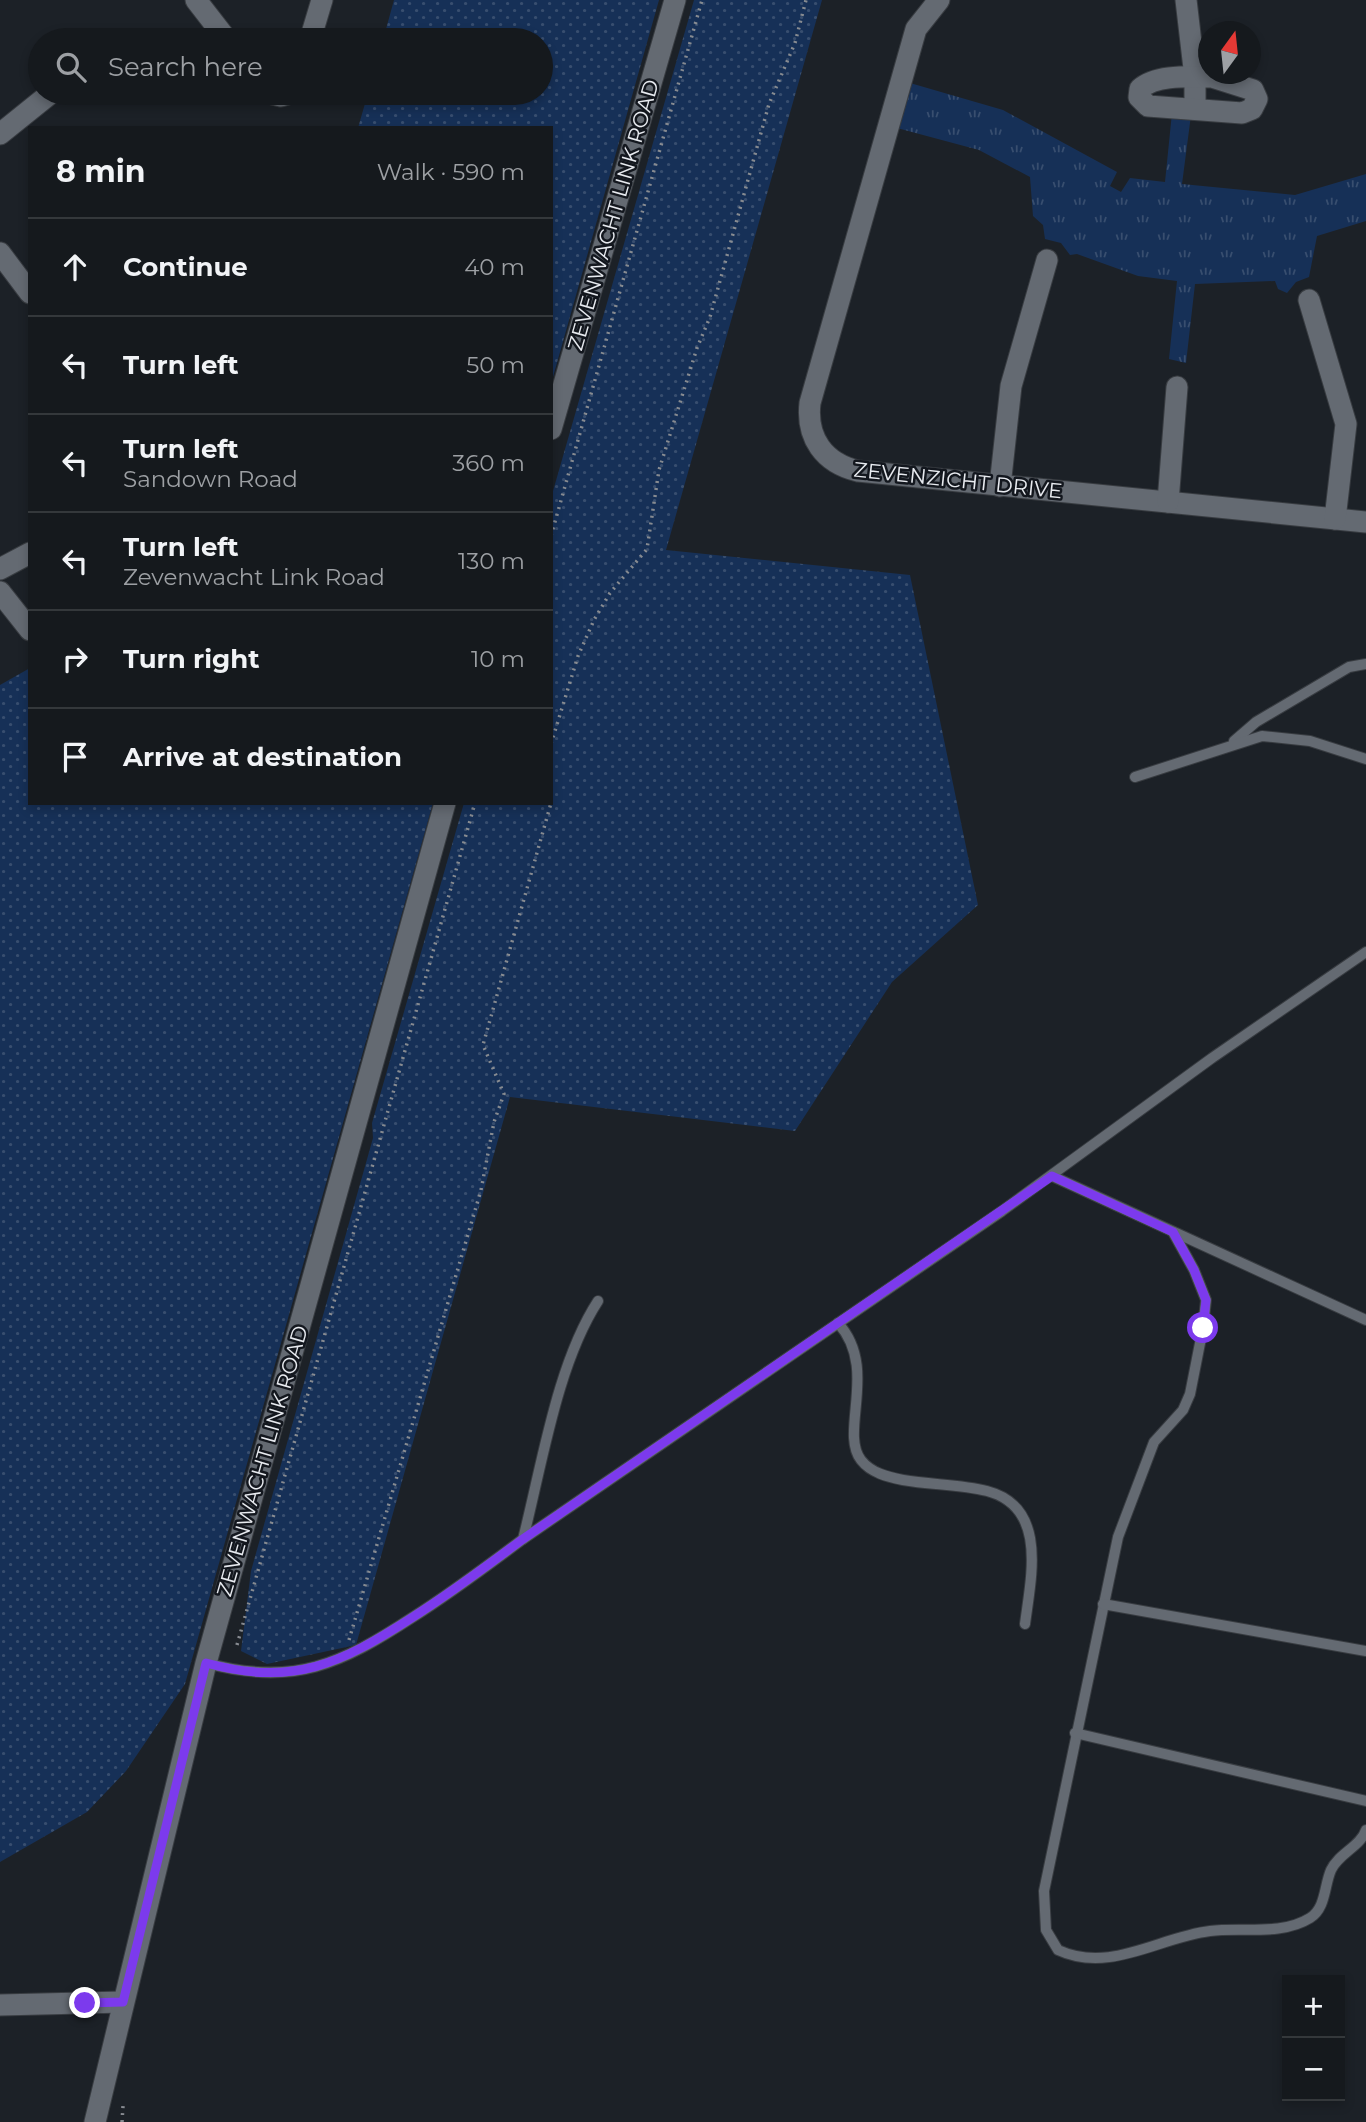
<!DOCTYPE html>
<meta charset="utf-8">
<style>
:root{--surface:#15191d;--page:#1e2226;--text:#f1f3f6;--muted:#9da0a4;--line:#34383b}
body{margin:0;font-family:Montserrat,sans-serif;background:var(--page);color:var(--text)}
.controls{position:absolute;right:21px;bottom:21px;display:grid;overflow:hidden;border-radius:0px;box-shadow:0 4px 10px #0003}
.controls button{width:63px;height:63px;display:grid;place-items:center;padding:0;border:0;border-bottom:2px solid var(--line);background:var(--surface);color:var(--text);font:35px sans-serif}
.compass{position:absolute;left:1198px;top:21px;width:63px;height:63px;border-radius:50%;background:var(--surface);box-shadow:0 4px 10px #0003;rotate:15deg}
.stop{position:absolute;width:21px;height:21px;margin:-16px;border:5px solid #7c3aed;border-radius:50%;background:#fff}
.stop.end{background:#7c3aed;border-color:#fff;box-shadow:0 2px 7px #0008}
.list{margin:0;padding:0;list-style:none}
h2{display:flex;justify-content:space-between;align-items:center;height:91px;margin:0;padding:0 28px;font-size:30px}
h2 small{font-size:23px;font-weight:400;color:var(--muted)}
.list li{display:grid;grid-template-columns:46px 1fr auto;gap:21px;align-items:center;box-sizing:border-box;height:98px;padding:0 28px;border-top:2px solid var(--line)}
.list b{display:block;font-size:26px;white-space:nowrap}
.list p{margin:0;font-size:23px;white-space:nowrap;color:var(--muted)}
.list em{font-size:23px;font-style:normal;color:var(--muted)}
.icon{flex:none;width:38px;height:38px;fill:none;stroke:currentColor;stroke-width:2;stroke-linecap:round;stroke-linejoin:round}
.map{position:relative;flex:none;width:1366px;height:2122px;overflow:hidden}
.search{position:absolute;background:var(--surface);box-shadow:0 4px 10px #0003;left:28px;top:28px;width:525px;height:77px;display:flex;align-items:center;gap:18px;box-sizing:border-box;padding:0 24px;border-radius:38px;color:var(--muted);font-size:26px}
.panel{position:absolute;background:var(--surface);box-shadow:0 4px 10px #0003;left:28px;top:126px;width:525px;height:679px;border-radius:0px}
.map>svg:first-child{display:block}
.grass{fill:url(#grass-dots)}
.park{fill:url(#park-tufts)}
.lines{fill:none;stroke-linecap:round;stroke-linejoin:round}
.service-casing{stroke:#383c41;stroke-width:12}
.minor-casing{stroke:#383c41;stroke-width:23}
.tertiary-casing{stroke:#383c41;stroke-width:23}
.path{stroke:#878b91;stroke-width:3.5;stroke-dasharray:2 5;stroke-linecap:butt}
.service{stroke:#646a72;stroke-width:10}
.minor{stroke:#646a72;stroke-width:21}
.tertiary{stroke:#646a72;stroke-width:21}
.route{stroke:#7c3aed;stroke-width:9}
.labels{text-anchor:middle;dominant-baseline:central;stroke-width:5;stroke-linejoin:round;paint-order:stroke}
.street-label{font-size:21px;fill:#e8ebf0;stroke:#13171e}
</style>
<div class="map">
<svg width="1366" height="2122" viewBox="0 0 1366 2122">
<defs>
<pattern id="grass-dots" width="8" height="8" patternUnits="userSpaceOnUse" patternTransform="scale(1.75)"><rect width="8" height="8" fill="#163057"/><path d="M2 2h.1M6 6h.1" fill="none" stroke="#384e6f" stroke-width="1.8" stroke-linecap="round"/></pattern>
<pattern id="park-tufts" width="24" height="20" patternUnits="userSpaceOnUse" patternTransform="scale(1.75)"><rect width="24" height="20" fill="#163057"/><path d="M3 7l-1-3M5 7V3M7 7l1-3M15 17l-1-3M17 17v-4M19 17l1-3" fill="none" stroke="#384e6f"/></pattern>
</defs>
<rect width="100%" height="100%" fill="#1c2127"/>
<g class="grass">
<path d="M 394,0 L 659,0 L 551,384 L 551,128 L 358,128 L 368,93 L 541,93 L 541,40 L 383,40 Z"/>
<path d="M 694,0 L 822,0 L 666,550 L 910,575 L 978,905 L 892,982 L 795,1131 L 510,1097 L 356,1645 L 267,1664 L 241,1651 L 251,1571 L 373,1138 L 372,1123 L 464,803 L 551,803 L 551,498 Z"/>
<path d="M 30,668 L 30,803 L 433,803 L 185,1684 L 126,1771 L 87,1812 L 0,1862 L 0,685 Z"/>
</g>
<path class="park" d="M 910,83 L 1003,110 L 1117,172 L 1110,186 L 1121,192 L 1130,178 L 1165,182 L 1172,113 L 1191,115 L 1182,184 L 1295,195 L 1366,174 L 1366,221 L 1317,236 L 1309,277 L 1296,282 L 1287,293 L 1278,289 L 1275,281 L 1195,284 L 1186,363 L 1169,359 L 1177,281 L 1138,276 L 1077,254 L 1070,255 L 1061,243 L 1045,239 L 1043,225 L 1033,216 L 1030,177 L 979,150 L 897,128 Z"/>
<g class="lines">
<defs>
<g id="service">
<path d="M 1234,741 L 1256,722 L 1349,667 L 1366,664"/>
<path d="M 1135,777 L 1262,736 L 1310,741 L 1366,759"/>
<path d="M 1052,1176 L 1366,1320"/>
<path d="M 1173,1232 L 1194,1270 L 1206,1300 L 1203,1328 L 1190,1394 L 1183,1410 L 1154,1442 L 1118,1537 L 1044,1891 L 1046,1930 L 1058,1950 C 1110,1974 1159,1937 1210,1931 C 1242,1927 1281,1936 1310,1918 C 1326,1908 1324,1886 1331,1870 C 1338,1854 1361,1846 1366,1830"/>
<path d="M 838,1323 C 879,1368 839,1432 861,1460 C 871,1473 888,1477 903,1480 C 931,1485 960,1484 987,1491 C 1048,1507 1031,1577 1025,1624"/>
<path d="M 523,1539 C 542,1465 557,1364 598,1301"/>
<path d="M 1103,1604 L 1366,1651"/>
<path d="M 206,1663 C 294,1687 341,1664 413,1617 C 451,1593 487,1566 523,1539 L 1002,1211 L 1212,1058 L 1366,952"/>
<path d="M 1075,1733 L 1366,1801"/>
</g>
<g id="minor">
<path d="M 196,0 L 227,40"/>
<path d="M 939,0 L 916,29 L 810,403 C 806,438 824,463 858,471 L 1366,522"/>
<path d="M 1186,0 L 1195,77 L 1195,109"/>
<path d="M 310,40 L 322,0"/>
<path d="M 1212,77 L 1253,90 L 1257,99 L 1252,109 L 1242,113 L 1148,106 L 1139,97 L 1140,89 C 1156,74 1192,77 1212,77 Z"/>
<path d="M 269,93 L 281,96 L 291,93"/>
<path d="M 0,134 L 51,93"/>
<path d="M 0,253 L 30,293"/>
<path d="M 1309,300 L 1346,424 L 1335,519"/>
<path d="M 1000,486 L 1011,386 L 1047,260"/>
<path d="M 1168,502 L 1177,387"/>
<path d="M 0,569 L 30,553"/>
<path d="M 0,592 L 30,630"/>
<path d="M 0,2005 L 123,2002"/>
</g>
<g id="tertiary">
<path d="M 551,429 L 675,0"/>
<path d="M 95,2122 L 206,1663 L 445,803"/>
</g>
</defs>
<use href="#service" class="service-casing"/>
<use href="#minor" class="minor-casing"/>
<use href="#tertiary" class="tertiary-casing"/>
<g class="path">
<path d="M 551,536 L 702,0"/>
<path d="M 551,744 L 578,656 L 594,620 L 610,593 L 647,549 L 659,470 L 697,348 L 710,317 L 769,104 L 795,43 L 806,0"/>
<path d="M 349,1640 L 481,1190 L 494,1122 L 504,1094 L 483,1045 L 551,803"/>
<path d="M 237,1645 L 475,803"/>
<path d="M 122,2122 L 123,2106"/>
</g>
<use href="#service" class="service"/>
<use href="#minor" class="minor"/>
<use href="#tertiary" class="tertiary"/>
</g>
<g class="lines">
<path class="route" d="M 85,2003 L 123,2002 L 206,1663 C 294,1687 340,1664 413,1617 C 451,1593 487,1566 523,1539 L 1052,1176 L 1173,1232 L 1194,1270 L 1206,1300 L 1203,1328"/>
</g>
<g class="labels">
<g class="street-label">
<text transform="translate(613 215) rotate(-74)">ZEVENWACHT LINK ROAD</text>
<text transform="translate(958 480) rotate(6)">ZEVENZICHT DRIVE</text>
<text transform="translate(262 1461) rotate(-74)">ZEVENWACHT LINK ROAD</text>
</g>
</g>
</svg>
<div class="controls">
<button>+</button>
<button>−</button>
</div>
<svg class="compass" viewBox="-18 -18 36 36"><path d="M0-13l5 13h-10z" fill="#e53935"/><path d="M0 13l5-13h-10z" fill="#9da0a4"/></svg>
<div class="stop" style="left:1203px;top:1328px"></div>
<div class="stop end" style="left:85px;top:2003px"></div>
<div class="search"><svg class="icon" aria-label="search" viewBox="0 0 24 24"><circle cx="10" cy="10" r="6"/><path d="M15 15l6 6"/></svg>Search here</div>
<section class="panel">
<h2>8 min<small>Walk · 590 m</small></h2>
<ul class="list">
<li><svg class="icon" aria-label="ahead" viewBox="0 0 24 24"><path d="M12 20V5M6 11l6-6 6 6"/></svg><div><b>Continue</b></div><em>40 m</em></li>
<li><svg class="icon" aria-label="left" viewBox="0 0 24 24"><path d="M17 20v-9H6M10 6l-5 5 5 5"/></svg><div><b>Turn left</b></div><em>50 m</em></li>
<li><svg class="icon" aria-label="left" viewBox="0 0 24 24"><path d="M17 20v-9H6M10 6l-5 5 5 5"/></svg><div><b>Turn left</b><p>Sandown Road</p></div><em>360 m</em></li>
<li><svg class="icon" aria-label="left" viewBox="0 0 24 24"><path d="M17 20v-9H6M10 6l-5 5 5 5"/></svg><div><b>Turn left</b><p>Zevenwacht Link Road</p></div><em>130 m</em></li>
<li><svg class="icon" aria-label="right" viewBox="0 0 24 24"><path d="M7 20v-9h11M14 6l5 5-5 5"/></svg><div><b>Turn right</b></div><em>10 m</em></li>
<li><svg class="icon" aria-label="arrive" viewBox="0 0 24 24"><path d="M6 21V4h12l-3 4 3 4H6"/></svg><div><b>Arrive at destination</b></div></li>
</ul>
</section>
</div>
